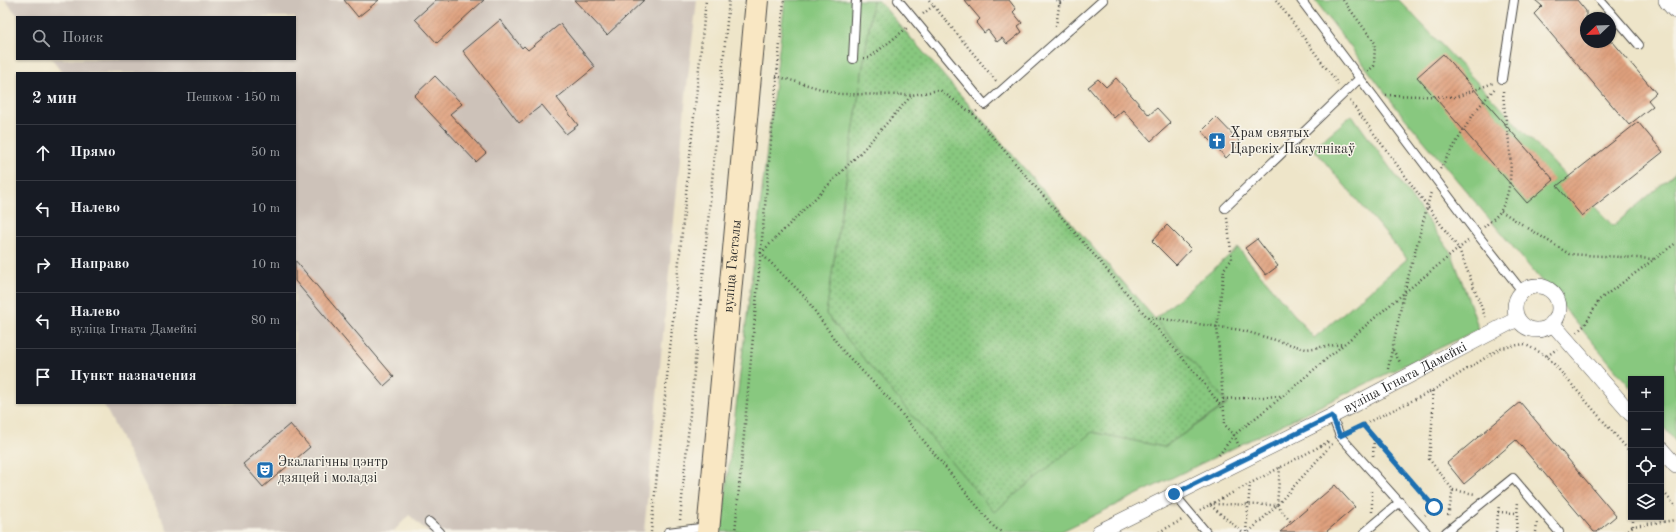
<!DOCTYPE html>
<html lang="ru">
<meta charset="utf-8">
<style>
:root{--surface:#171b24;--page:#20242c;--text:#f1f3f6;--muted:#9ea1a6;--line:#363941}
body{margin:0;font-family:"Old Standard TT",serif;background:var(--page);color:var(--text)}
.controls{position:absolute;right:12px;bottom:12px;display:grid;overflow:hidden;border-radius:0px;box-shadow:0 1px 3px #0004}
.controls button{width:36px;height:36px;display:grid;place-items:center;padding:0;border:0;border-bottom:1px solid var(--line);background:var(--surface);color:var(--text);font:20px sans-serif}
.compass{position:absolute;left:1580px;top:12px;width:36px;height:36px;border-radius:50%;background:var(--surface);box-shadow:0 1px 3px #0004;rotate:247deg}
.stop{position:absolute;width:12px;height:12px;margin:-9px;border:3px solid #1f6fb2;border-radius:50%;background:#fff}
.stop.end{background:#1f6fb2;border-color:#fff;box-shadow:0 1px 4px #0008}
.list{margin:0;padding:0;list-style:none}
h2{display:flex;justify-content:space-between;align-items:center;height:52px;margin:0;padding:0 16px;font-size:17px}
h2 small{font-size:13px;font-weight:400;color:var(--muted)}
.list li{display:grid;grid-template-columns:26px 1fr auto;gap:12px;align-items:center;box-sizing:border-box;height:56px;padding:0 16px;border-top:1px solid var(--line)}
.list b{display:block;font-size:15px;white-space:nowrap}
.list p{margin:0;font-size:13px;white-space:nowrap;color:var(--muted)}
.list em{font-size:13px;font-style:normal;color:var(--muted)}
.icon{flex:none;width:22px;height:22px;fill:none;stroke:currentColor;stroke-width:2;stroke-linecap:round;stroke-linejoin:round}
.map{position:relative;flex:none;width:1676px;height:532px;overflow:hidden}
.search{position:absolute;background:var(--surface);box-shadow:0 1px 3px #0004;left:16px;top:16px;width:280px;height:44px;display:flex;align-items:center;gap:10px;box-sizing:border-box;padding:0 14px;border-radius:0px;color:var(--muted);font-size:15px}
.panel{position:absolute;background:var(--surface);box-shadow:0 1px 3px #0004;left:16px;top:72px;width:280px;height:332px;border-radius:0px}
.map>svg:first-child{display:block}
.industrial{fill:#cdc2b9}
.grass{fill:#88c87f;stroke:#5a7a55}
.garden{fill:url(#garden-dots);stroke:#5a7a55}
.building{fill:url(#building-hatch)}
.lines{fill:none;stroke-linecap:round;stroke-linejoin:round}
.service-casing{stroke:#484743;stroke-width:10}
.minor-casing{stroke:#484743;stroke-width:16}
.tertiary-casing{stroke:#484743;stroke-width:20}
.secondary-casing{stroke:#484743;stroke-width:24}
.path{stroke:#484743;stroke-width:2.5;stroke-dasharray:1 3;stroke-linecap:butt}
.service{stroke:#fff;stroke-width:8}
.minor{stroke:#fff;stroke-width:15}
.tertiary{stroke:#fff;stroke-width:19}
.secondary{stroke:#f9e7c3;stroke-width:22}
.route{stroke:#1f6fb2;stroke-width:5}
.labels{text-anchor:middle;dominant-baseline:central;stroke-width:3;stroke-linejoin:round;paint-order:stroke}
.poi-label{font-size:14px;fill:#2b2b2b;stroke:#f7f3e8;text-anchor:start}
.street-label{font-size:14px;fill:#2b2b2b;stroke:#f7f3e8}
</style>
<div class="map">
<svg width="1676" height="532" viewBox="0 0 1676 532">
<defs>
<pattern id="garden-dots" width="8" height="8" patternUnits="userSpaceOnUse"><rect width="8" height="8" fill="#88c87f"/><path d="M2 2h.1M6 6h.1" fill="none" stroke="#6fa368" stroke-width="1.8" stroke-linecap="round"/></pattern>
<pattern id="building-hatch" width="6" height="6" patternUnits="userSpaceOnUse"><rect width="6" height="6" fill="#dfa07e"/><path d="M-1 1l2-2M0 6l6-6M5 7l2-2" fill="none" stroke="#b58367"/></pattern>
</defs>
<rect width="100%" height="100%" fill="#f7f3e8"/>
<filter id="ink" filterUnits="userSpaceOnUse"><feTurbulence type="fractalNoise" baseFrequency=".025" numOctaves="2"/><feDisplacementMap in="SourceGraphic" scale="8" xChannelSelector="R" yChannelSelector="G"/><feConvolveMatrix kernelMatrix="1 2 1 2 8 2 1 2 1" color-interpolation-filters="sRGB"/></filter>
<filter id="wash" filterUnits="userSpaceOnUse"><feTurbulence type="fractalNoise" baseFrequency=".012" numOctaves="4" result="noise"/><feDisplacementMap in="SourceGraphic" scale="16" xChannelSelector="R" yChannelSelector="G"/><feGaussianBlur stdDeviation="0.9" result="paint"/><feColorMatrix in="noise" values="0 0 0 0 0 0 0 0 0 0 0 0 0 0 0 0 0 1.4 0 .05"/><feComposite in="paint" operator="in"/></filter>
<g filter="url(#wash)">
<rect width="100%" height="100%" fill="#eee5c9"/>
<path class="industrial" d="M 5,0 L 697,0 L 687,86 L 644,532 L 428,532 L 409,515 L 393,532 L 169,532 L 103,403 L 295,403 L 295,73 L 63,73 L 52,59 L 295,59 L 295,17 L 19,17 Z"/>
<g class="grass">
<path d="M 785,0 L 873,0 L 826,314 L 994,511 L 1092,432 L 1164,447 L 1228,404 L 1155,319 L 1238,248 L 1314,338 L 1407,259 L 1313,148 L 1352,115 L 1452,254 L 1479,329 L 1060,532 L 721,532 Z"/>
<path d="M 1315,0 L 1399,0 L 1613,226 L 1676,172 L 1676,442 L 1661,424 L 1661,379 L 1631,379 L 1631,388 L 1399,111 Z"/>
</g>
<path class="garden" d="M 873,0 L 878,0 L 1228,403 L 1164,447 L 1092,432 L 994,512 L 826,314 Z"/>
<g id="blocks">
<g class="building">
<path d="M 344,0 L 379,0 L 358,17 Z"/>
<path d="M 436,0 L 484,0 L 437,43 L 415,19 Z"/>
<path d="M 574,0 L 644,0 L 607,35 Z"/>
<path d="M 964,0 L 1009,0 L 1016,9 L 1013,12 L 1022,23 L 1018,26 L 1022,32 L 1007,44 L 1002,38 L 997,42 L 988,30 L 984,33 L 976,23 L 980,19 Z"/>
<path d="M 1535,0 L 1577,0 L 1586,11 L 1586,42 L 1613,42 L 1656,93 L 1648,100 L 1653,106 L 1629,125 L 1534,14 L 1542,6 Z"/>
<path d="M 500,20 L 522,48 L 524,46 L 528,50 L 560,24 L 595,67 L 557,98 L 578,125 L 566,134 L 542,105 L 519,123 L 463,51 Z"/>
<path d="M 1443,54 L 1554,180 L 1527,203 L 1417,77 Z"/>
<path d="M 435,76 L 462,104 L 450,114 L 486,153 L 476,162 L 414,96 Z"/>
<path d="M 1116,78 L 1149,115 L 1157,108 L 1171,123 L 1151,141 L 1123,110 L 1114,118 L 1088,87 L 1098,79 L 1106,87 Z"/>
<path d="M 1216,117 L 1241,143 L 1226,158 L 1202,131 Z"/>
<path d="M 1638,122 L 1663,152 L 1582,216 L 1557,186 Z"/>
<path d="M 1167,225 L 1191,249 L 1176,265 L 1152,241 Z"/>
<path d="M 1257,239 L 1278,266 L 1266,275 L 1245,248 Z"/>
<path d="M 295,260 L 394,377 L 384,386 L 295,281 Z"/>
<path d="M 1520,402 L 1616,516 L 1597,532 L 1594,532 L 1516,440 L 1464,484 L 1447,463 Z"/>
<path d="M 290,424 L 310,447 L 263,487 L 243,464 Z"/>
<path d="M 1335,485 L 1355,507 L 1326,532 L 1280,532 Z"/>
</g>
</g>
</g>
<g filter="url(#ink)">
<use href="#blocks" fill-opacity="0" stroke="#484743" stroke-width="1"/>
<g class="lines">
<defs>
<g id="service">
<path d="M 898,0 L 985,105 L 1103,0"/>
<path d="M 1301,0 L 1477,234 L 1522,291"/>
<path d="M 1600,0 L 1639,45"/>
<path d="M 853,59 L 856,0"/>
<path d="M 1502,79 L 1514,0"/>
<path d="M 1225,208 L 1360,78"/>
<path d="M 1332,416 L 1340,436 L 1426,532"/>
<path d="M 1174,494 L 1206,532"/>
<path d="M 429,522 L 440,532"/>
<path d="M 668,532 L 708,527"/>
<path d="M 1365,532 L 1400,502"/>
<path d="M 1446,532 L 1513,478 L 1559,532"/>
</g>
<g id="minor">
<circle cx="1537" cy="308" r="22"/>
<path d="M 1552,323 L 1631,414"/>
<path d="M 1661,449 L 1676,466"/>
<path id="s1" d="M 1099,532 L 1332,416 L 1517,319"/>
</g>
<path id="tertiary" d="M 1668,0 L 1676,9"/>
<g id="secondary">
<path id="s2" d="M 708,532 L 757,0"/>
</g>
</defs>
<use href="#service" class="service-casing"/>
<use href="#minor" class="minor-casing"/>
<use href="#tertiary" class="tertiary-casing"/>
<use href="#secondary" class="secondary-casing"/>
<g class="path">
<path d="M 929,0 L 996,81"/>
<path d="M 1057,0 L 1060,3 L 1064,0"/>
<path d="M 1276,0 L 1338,84"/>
<path d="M 1343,0 L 1375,43 L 1374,66 L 1367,72"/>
<path d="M 923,14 L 933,6"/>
<path d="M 1056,26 L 1060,0"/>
<path d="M 864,58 L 869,58 L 907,28"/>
<path d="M 776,76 L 839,94 L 912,95"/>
<path d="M 1386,95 L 1456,97 L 1493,83"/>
<path d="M 1350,101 L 1459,249 L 1486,319"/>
<path d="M 977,111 L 973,114 L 940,90 L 912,95 L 861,152 L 761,253 L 805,297 L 842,350 L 892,402 L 995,528 L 1002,532"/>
<path d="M 973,114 L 1203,382 L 1223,409"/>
<path d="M 1440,169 L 1476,110 L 1496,87"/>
<path d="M 1501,211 L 1569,254 L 1654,259"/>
<path d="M 1227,218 L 1232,259 L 1224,269 L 1217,327 L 1225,425 L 1234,435 L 1239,446"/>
<path d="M 1484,227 C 1489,222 1498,216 1501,210 C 1521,172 1504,129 1503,89"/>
<path d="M 1148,317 L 1241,330 L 1306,349 L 1343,344"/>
<path d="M 1577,332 L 1585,325 L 1599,300 L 1676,243"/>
<path d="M 1393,350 L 1401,364"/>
<path d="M 1547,356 L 1557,349"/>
<path d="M 1388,369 L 1404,293 L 1431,192"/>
<path d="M 1432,391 L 1433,413 L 1429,459 L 1453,490 L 1448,516"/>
<path d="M 1223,399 L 1282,396"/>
<path d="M 1363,425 L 1434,507 L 1425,515"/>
<path d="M 1350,431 L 1432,391 L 1501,348 L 1524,344 L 1547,356 L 1631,453"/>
<path d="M 1219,455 L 1234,435 L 1283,396 L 1404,293 L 1468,241"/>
<path d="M 1373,456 L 1374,438"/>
<path d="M 1661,489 L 1676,507"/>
<path d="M 1453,490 L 1475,494"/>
<path d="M 1277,505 L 1291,522"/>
<path d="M 1200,510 L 1330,441"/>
<path d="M 1372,512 L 1372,489"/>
<path d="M 1498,512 L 1517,513"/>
<path d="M 1633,517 L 1633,526 L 1676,520"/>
<path d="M 680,520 L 729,0"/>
<path d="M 651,532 L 706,0"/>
<path d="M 735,532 L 784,0"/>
<path d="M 1159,532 L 1182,520"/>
<path d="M 1242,532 L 1209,504 L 1277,505 L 1280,467"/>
<path d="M 1246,532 L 1250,484"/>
<path d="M 1249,532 L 1277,505 L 1332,444"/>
<path d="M 1496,532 L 1499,505"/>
<path d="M 1516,532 L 1518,501"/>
<path d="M 1536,532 L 1537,523"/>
<path d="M 1625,532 L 1633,526"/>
</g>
<use href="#service" class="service"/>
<use href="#minor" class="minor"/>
<use href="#tertiary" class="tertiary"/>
<use href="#secondary" class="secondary"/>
</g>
</g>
<g class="lines" filter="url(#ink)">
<path class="route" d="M 1174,494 L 1332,416 L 1340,436 L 1363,425 L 1434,507"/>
</g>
<defs>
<symbol id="church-square" viewBox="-11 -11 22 22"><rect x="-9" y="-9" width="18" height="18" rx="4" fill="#1f6fb2" stroke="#f7f3e8"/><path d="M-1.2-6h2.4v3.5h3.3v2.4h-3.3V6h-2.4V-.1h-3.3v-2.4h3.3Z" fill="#fff"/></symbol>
<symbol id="theatre-square" viewBox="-11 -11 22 22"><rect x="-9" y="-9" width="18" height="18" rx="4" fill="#1f6fb2" stroke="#f7f3e8"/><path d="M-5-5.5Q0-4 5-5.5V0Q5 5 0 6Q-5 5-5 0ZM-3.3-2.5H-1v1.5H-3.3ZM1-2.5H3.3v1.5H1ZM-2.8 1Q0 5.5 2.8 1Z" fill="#fff"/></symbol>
</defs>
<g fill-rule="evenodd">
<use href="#church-square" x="1207" y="131" width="20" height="20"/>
<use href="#theatre-square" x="255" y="460" width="20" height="20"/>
</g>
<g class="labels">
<g class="poi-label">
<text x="1230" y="133">Храм святых<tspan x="1230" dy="16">Царскіх Пакутнікаў</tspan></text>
<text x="278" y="462">Экалагічны цэнтр<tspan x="278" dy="16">дзяцей і моладзі</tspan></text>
</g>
<g class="street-label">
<text stroke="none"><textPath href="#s2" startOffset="267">вуліца Гастэлы</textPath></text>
<text stroke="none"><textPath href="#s1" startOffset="343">вуліца Ігната Дамейкі</textPath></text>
</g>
</g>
</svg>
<div class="controls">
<button>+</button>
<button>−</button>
<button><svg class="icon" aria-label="locate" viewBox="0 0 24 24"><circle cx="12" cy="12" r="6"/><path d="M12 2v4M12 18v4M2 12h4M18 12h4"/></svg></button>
<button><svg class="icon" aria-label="layers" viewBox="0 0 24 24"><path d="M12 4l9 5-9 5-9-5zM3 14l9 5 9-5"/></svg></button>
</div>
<svg class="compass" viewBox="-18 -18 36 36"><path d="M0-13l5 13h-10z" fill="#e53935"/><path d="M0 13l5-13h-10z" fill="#9ea1a6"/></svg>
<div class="stop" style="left:1434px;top:507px"></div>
<div class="stop end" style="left:1174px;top:494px"></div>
<div class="search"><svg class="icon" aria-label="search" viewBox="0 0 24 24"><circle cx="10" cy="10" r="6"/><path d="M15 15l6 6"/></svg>Поиск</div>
<section class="panel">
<h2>2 мин<small>Пешком · 150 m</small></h2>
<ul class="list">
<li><svg class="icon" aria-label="ahead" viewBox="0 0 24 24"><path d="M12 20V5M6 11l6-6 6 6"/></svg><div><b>Прямо</b></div><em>50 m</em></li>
<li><svg class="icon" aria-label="left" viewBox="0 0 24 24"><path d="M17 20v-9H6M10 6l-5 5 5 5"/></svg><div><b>Налево</b></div><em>10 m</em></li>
<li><svg class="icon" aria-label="right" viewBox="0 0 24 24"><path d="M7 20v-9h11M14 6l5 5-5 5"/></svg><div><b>Направо</b></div><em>10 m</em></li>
<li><svg class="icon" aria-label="left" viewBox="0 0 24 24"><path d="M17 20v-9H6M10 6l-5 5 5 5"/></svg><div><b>Налево</b><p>вуліца Ігната Дамейкі</p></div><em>80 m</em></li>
<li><svg class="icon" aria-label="arrive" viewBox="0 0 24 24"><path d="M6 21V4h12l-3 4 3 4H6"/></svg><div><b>Пункт назначения</b></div></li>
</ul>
</section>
</div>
